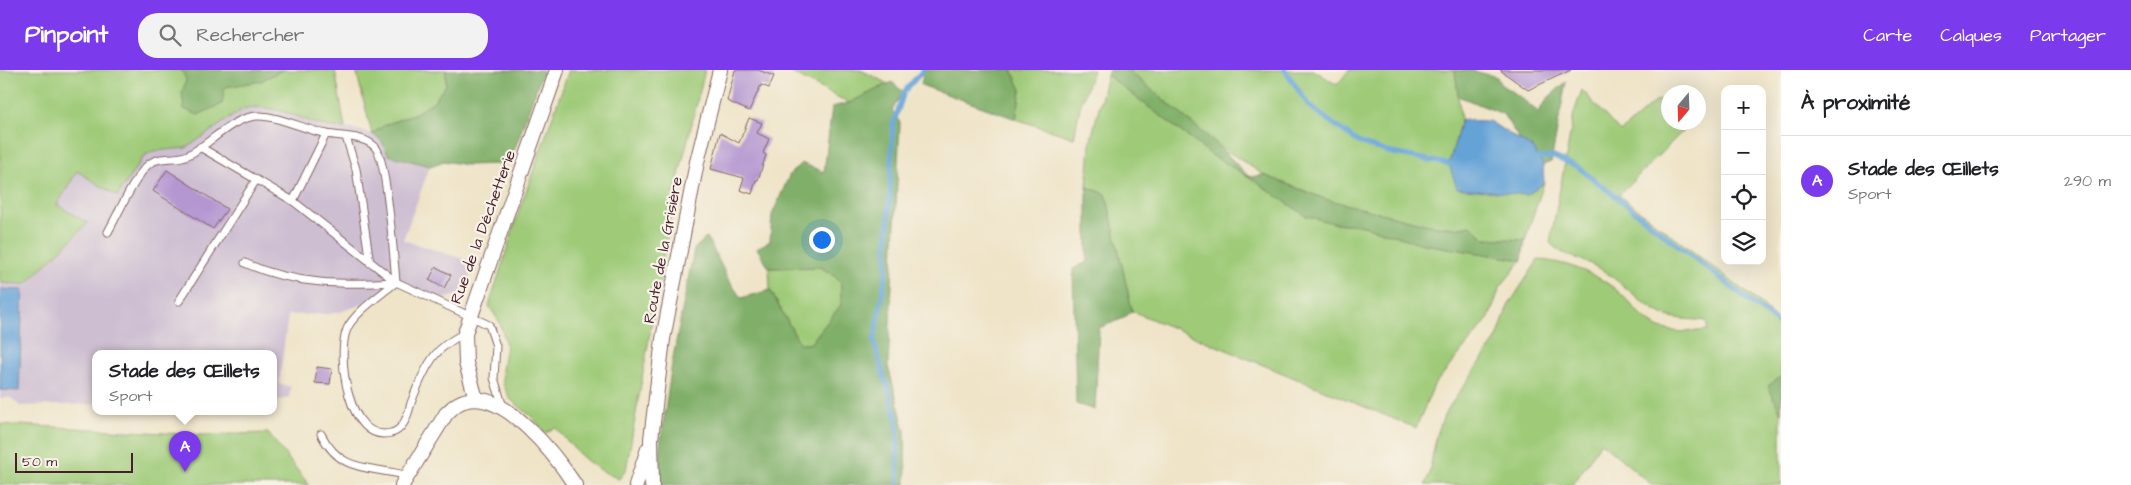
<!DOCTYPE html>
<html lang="fr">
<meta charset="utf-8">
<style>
:root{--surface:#fff;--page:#f2f2f2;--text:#202124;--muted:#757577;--line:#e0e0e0;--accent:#7c3aed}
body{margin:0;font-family:"Architects Daughter",sans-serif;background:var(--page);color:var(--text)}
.controls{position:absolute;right:15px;top:15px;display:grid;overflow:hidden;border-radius:10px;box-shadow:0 5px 20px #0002}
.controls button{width:45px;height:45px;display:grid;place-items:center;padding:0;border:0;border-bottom:1px solid var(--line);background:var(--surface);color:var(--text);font:25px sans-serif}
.compass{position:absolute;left:1661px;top:15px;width:45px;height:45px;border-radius:50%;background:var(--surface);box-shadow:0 5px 20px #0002;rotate:199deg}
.scale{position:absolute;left:15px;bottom:12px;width:118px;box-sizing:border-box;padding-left:5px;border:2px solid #4a1f2b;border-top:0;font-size:14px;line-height:18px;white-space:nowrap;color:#4a1f2b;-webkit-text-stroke:4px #f7f3e8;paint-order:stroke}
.you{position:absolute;left:821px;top:169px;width:18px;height:18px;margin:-12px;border:4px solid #fff;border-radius:50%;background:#1a73e8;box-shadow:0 0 0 8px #1a73e833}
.badge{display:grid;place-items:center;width:32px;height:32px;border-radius:50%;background:var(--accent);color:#fff;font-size:16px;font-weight:700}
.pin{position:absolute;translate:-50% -41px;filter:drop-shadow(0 1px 2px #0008)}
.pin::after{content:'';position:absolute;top:26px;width:18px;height:15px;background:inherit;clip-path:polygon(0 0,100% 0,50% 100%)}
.popup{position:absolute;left:92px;top:280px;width:185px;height:65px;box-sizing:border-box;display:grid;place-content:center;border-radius:10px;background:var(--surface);filter:drop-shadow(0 1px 4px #0005);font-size:16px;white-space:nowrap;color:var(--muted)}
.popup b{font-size:19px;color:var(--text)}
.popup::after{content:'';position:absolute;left:50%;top:100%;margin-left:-10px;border:10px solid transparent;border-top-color:var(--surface)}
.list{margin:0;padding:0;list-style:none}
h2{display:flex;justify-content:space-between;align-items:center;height:65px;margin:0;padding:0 20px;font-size:21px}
h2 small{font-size:16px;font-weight:400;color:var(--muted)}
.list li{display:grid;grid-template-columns:32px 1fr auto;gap:15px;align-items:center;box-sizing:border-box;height:90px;padding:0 20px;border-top:1px solid var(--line)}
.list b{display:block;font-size:19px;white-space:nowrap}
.list p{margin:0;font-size:16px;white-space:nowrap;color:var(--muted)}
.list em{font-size:16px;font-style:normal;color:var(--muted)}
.icon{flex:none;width:28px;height:28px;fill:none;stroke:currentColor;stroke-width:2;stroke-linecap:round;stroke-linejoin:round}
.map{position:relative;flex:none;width:1781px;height:415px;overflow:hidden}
header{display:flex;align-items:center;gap:30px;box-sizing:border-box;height:70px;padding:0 25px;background:var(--accent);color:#fff}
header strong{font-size:24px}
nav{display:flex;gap:28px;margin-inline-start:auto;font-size:18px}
.search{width:350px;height:45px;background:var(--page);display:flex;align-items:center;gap:12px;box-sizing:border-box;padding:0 18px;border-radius:20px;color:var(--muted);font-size:19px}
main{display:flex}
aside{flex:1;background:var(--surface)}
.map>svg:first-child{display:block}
.industrial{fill:#cdbed2}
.green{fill:#9fcb78;stroke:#747552}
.forest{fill:#7faf68;stroke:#64674a}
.water{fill:#65a3d7;stroke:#586181}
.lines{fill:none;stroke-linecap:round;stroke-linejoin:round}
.stream{stroke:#65a3d7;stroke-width:5}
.building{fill:#b496d1}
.service-casing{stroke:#846462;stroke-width:9}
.minor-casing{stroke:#846462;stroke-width:16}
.service{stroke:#fff;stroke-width:7}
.minor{stroke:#fff;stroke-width:14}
.labels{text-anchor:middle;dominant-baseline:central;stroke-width:4.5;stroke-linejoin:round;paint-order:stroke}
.street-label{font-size:16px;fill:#4a1f2b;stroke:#f7f3e8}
</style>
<header>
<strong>Pinpoint</strong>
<div class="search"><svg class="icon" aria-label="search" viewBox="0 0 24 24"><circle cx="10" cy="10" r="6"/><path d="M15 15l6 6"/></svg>Rechercher</div>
<nav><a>Carte</a><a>Calques</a><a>Partager</a></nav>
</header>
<main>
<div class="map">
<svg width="1781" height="415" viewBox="0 0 1781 415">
<rect width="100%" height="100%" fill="#f7f3e8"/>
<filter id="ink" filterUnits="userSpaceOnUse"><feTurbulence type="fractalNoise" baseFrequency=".02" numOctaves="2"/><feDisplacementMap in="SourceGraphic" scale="10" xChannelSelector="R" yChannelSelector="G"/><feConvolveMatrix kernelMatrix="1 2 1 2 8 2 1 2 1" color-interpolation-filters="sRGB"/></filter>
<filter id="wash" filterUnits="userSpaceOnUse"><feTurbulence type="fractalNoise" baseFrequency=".0096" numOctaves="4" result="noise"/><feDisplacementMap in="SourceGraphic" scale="20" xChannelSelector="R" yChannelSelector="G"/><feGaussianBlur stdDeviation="1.12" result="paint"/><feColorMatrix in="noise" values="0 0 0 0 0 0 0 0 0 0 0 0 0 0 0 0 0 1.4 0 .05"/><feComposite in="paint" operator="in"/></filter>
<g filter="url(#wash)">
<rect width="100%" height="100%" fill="#efe4c8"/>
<path class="industrial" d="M 253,36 L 266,38 L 324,55 L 365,61 L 381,70 L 388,85 L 430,96 L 403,170 L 473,192 L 466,223 L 446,228 L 443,234 L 396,212 L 360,235 L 340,242 L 329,244 L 288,245 L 279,314 L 291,317 L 289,328 L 274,331 L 274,283 L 96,283 L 96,334 L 20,336 L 11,328 L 0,328 L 0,213 L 26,214 L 88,153 L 56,135 L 77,100 L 133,101 L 143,86 L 153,81 L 175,80 L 243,39 Z"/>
<g class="green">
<path d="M 0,0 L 182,0 L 187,10 L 182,24 L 261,11 L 282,0 L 335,0 L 345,58 C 337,57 329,57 322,55 C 297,48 269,32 243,39 L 186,78 L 153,81 L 144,86 L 117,126 L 77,101 L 57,135 L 88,153 L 26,214 L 0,213 Z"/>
<path d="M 356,0 L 446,0 L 446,15 L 433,32 L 416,43 L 385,55 L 372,64 Z"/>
<path d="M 569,0 L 705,0 L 675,121 L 626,400 L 619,409 C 585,394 579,384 555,357 L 546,363 L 532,347 L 510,329 L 503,314 L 502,300 L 506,275 L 500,253 L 489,236 L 519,141 Z"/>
<path d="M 786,0 L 861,0 L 888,14 L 849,33 Z"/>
<path d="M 1012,0 L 1093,0 L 1080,37 L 1074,68 L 1016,49 L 1021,20 Z"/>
<path d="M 1128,0 L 1314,0 L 1337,15 L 1349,0 L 1455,0 L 1461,50 L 1449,94 L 1527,125 L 1544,113 L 1525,170 L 1484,168 L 1471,155 L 1455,158 L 1429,155 L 1354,137 L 1325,129 L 1264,105 L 1218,75 Z"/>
<path d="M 1107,5 L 1213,86 L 1333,153 L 1360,155 L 1424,174 L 1522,190 L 1500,217 L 1489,248 L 1434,315 L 1416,358 L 1132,241 L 1106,124 L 1087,117 L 1090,74 Z"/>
<path d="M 1582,20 L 1620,62 L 1652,34 L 1660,30 L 1668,41 L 1668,52 L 1678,53 L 1684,60 L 1619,125 L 1760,233 L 1781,254 L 1781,415 L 1652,415 L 1601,372 L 1573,415 L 1425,415 L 1429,405 L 1436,367 L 1445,343 L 1497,268 L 1508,236 L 1538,190 C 1566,191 1604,206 1624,227 C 1633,236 1641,247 1652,254 C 1668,264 1689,262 1708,260 L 1706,251 C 1694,249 1676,250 1664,245 C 1637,232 1618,206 1591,194 C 1576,187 1561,185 1550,173 L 1574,43 Z"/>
<path d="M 821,197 L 841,211 L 841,235 L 810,274 L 800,274 L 770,220 L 769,198 Z"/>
<path d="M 0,354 L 202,365 L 268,363 L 309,415 L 0,415 Z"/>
</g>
<g class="forest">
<path d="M 182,0 L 282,0 L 261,11 L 225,17 L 222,34 L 198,45 L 184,39 L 182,24 L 186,10 Z"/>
<path d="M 446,0 L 543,0 L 510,92 L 500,94 L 467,95 L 444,91 L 430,96 L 388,85 L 381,70 L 372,64 L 385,55 L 416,43 L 433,32 L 446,15 Z"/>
<path d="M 924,0 L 1012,0 L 1021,20 L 1016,49 L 921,15 Z"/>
<path d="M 1109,0 L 1128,0 L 1218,75 L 1249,107 L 1264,105 L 1325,129 L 1429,155 L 1455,158 L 1471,155 L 1484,168 L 1525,170 L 1522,190 L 1423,174 L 1360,155 L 1333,153 L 1306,146 L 1249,107 L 1213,86 L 1107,5 Z"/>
<path d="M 1455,0 L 1474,1 L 1497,7 L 1500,14 L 1520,27 L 1538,42 L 1549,27 L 1566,12 L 1551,92 L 1543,95 L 1534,79 L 1519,69 L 1503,44 L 1458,26 Z"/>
<path d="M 892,12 L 903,22 L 892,40 L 900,53 L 888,296 L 905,361 L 906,415 L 661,415 L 660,375 L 672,293 L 694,179 L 707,167 L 728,209 L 741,228 L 770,220 L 800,274 L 810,274 L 841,235 L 841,211 L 821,197 L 769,198 L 757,178 L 770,171 L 772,145 L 790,104 L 801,93 L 824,102 L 832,37 L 849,33 Z"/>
<path d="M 1087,117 L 1106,124 L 1132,241 L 1124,248 L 1099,258 L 1095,340 L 1076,334 L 1073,199 L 1087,192 Z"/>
<path d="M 1781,306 L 1781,343 L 1768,316 Z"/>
</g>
<g class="water">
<path d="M 1461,50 L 1489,51 L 1534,79 L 1543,95 L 1544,113 L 1527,125 L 1457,118 L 1449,94 Z"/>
<path d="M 0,219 L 23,220 L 19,321 L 0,320 Z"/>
</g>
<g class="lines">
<g class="stream">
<path d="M 1285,0 L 1309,36 L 1358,72 L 1388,82 L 1449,94 L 1455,94"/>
<path d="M 1533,88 L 1554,87 L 1578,97 L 1781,256"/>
<path d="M 898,415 L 897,350 L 874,272 L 886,203 L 893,55 L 904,22 L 923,0"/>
</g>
</g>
<g id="blocks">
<g class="building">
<path d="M 735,0 L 758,0 L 774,6 L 769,18 L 761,15 L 749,41 L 727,31 Z"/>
<path d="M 1500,0 L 1571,0 L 1528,20 Z"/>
<path d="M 749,48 L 762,53 L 757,63 L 769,69 L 763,83 L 766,85 L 758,110 L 756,110 L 752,124 L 740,120 L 744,108 L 711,99 L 720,63 L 739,73 Z"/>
<path d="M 167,100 L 227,139 L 213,159 L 153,121 Z"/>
<path d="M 436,197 L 451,205 L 444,218 L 429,210 Z"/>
<path d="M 317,297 L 332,299 L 330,314 L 315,313 Z"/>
</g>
</g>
</g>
<g filter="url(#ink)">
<use href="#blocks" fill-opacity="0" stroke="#846462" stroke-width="1"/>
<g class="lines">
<defs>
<g id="service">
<path d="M 346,67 L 356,99 L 370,193"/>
<path d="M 200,77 L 293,131 L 396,212 L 489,255 L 496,276 L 494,308 L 503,337"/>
<path d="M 293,131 L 326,64"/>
<path d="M 108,162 C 117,146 136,104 149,94 C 160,85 176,91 188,85 C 211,74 230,48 257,46 C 277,45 306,60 327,64 C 341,67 366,65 376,78 C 387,92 394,189 396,212 C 345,215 293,215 245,193"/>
<path d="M 396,212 C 382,224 354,243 347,259 C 336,285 348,374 391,363 C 396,362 400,359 403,354 C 407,349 409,340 411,333 C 417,317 424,299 435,285 C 443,275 453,269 465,263"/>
<path d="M 179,231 L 256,110"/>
<path d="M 321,364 C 342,405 370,395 408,406"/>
</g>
<g id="minor">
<path d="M 476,329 L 466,293 L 465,263 L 557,0"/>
<path d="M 402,415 L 446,344 C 451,339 456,333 464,331 C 504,318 556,386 575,415"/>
<path d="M 636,415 L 648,379"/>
<path d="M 652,415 L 651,369 L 663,269 L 697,92 L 720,0"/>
</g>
</defs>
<use href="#service" class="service-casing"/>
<use href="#minor" class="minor-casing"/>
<use href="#service" class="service"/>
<use href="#minor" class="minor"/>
</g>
</g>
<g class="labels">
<g class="street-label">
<text transform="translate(483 157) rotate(-70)">Rue de la Déchetterie</text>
<text transform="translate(663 180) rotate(-79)">Route de la Grisière</text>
</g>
</g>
</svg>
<div class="controls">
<button>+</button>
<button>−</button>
<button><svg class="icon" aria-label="locate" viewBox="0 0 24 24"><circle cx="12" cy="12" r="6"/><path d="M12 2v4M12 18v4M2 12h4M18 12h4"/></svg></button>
<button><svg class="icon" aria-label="layers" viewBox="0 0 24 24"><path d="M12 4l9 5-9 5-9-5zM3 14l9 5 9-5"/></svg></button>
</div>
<svg class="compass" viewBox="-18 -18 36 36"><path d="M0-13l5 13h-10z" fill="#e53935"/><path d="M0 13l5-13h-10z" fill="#757577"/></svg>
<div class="scale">50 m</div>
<div class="you"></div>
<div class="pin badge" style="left:185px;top:402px">A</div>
<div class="popup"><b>Stade des Œillets</b>Sport</div>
</div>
<aside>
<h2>À proximité<small></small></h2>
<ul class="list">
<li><span class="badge">A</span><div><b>Stade des Œillets</b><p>Sport</p></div><em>290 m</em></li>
</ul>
</aside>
</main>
